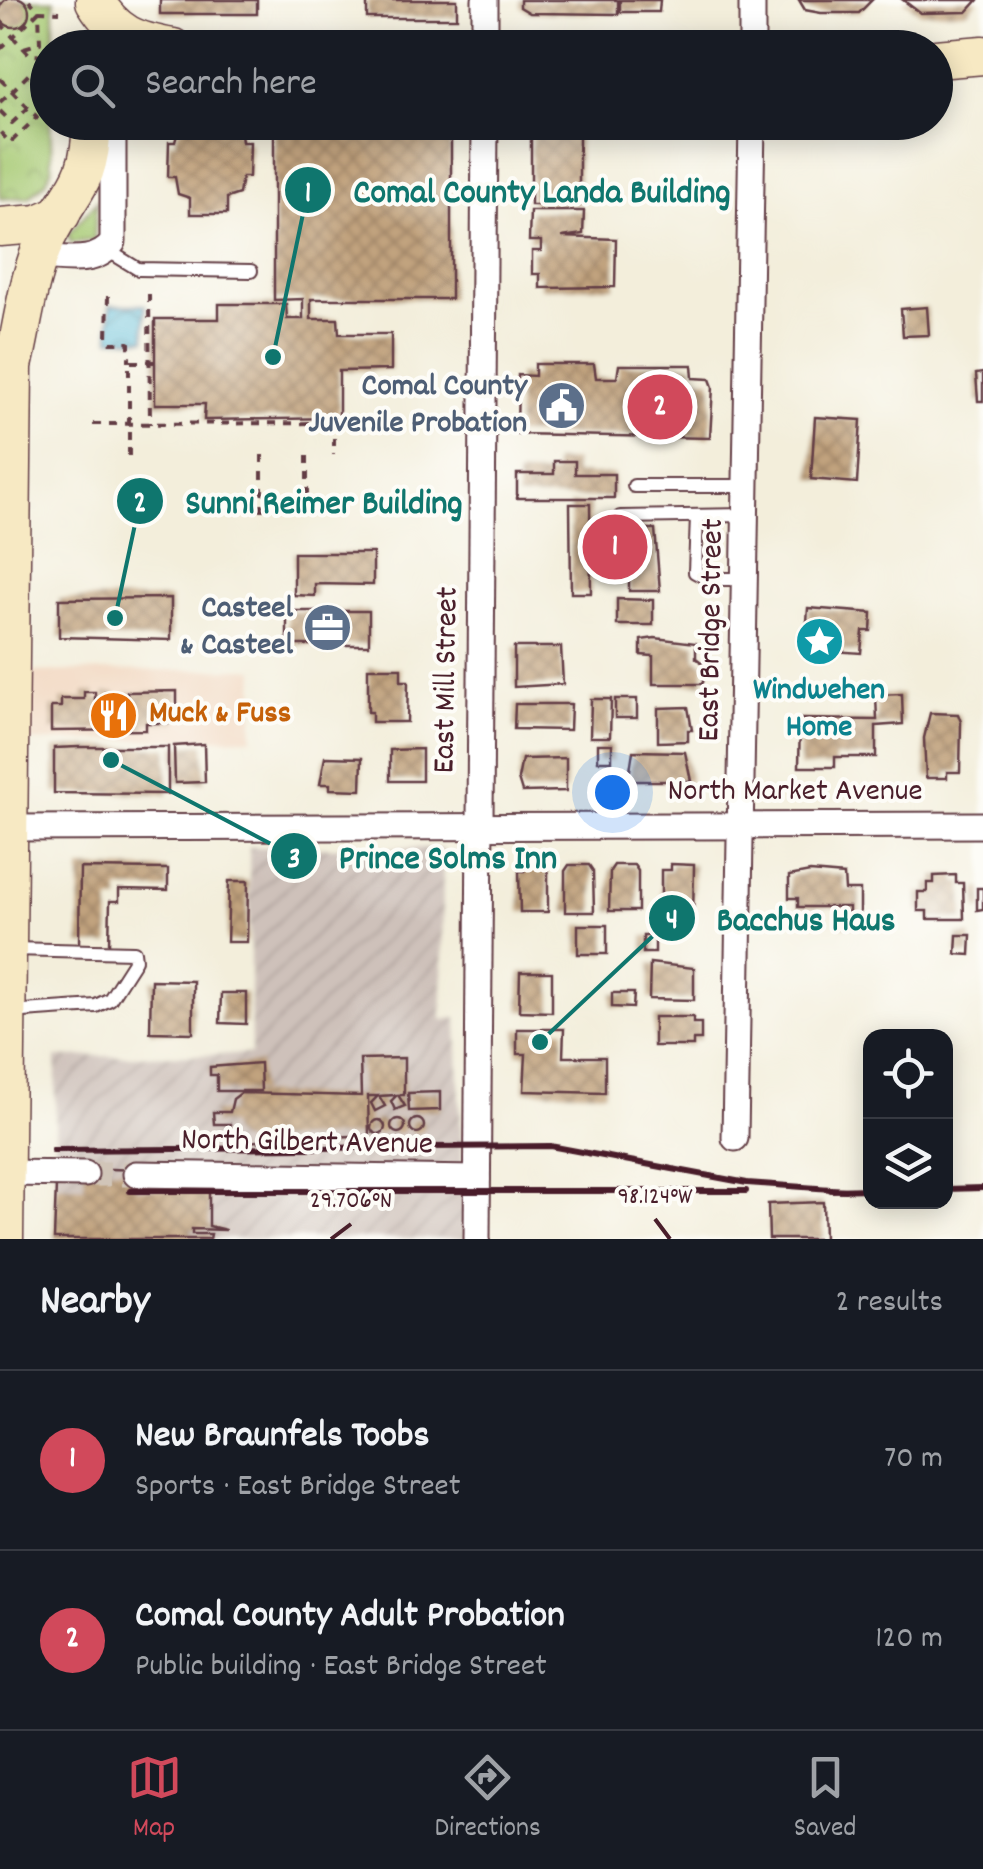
<!DOCTYPE html>
<meta charset="utf-8">
<style>
:root{--surface:#171b24;--page:#242831;--text:#f1f3f6;--muted:#9ea1a6;--line:#363941;--accent:#d1495b}
body{margin:0;font-family:Dekko,sans-serif;background:var(--page);color:var(--text)}
.controls{position:absolute;right:30px;bottom:30px;display:grid;overflow:hidden;border-radius:20px;box-shadow:0 5px 25px #0003}
.controls button{width:90px;height:90px;display:grid;place-items:center;padding:0;border:0;border-bottom:2px solid var(--line);background:var(--surface);color:var(--text);font:50px sans-serif}
.you{position:absolute;left:612px;top:792px;width:35px;height:35px;margin:-25px;border:8px solid #fff;border-radius:50%;background:#1a73e8;box-shadow:0 0 0 15px #1a73e833}
.badge{display:grid;place-items:center;width:65px;height:65px;border-radius:50%;background:var(--accent);color:#fff;font-size:32px;font-weight:700}
.pin{position:absolute;translate:-50% -50%;border:5px solid #fff;box-shadow:0 2px 10px #0006}
.list{margin:0;padding:0;list-style:none}
h2{display:flex;justify-content:space-between;align-items:center;height:130px;margin:0;padding:0 40px;font-size:42px}
h2 small{font-size:32px;font-weight:400;color:var(--muted)}
.list li{display:grid;grid-template-columns:65px 1fr auto;gap:30px;align-items:center;box-sizing:border-box;height:180px;padding:0 40px;border-top:2px solid var(--line)}
.list b{display:block;font-size:38px;white-space:nowrap}
.list p{margin:0;font-size:32px;white-space:nowrap;color:var(--muted)}
.list em{font-size:32px;font-style:normal;color:var(--muted)}
.icon{flex:none;width:55px;height:55px;fill:none;stroke:currentColor;stroke-width:2;stroke-linecap:round;stroke-linejoin:round}
.map{position:relative;flex:none;width:983px;height:1239px;overflow:hidden}
.search{position:absolute;background:var(--surface);box-shadow:0 5px 25px #0003;left:30px;right:30px;top:30px;height:110px;display:flex;align-items:center;gap:25px;box-sizing:border-box;padding:0 35px;border-radius:55px;color:var(--muted);font-size:38px}
.sheet{height:490px;background:var(--surface)}
nav{display:flex;justify-content:space-around;align-items:center;box-sizing:border-box;height:140px;border-top:2px solid var(--line);background:var(--surface);font-size:28px;color:var(--muted)}
nav a{display:grid;justify-items:center;gap:5px}
nav .on{color:var(--accent)}
.map>svg:first-child{display:block}
.built{fill:#f1d5bd}
.industrial{fill:url(#industrial-furrows)}
.park{fill:url(#park-crowns);stroke:#78744e;stroke-width:2.5}
.garden{fill:#a6c972;stroke:#78744e;stroke-width:2.5}
.water{fill:url(#water-waves);stroke:#526d82;stroke-width:2.5}
.building{fill:url(#building-cross-hatch)}
.lines{fill:none;stroke-linecap:round;stroke-linejoin:round}
.minor-tunnel{stroke:#d1c5b8;stroke-width:25;stroke-dasharray:25 12;stroke-linecap:butt}
.service-casing{stroke:#633e45;stroke-width:16}
.minor-casing{stroke:#633e45;stroke-width:29}
.secondary-casing{stroke:#633e45;stroke-width:41}
.path{stroke:#633e45;stroke-width:4;stroke-dasharray:8 8;stroke-linecap:butt}
.service{stroke:#fff;stroke-width:12}
.minor{stroke:#fff;stroke-width:25}
.secondary{stroke:#f7e9c3;stroke-width:38}
.rail{stroke:#4a1f2b;stroke-width:6}
.ticks{fill:none;stroke:#4a1f2b;stroke-width:4}
.labels{text-anchor:middle;dominant-baseline:central;stroke-width:8;stroke-linejoin:round;paint-order:stroke}
.service-label{font-size:32px;font-weight:bold;fill:#4e5e75;stroke:#fdfcf7;text-anchor:end}
.street-label{font-size:32px;fill:#4a1f2b;stroke:#fdfcf7}
.culture-label{font-size:32px;font-weight:bold;fill:#0d838f;stroke:#fdfcf7}
.food-label{font-size:32px;font-weight:bold;fill:#c56008;stroke:#fdfcf7;text-anchor:start}
.ticks-label{font-size:25px;text-anchor:middle;fill:#4a1f2b;stroke:#fdfcf7;stroke-width:8;stroke-linejoin:round;paint-order:stroke}
.leader{fill:none;stroke:#0f766e;stroke-width:4}
.callout-dot{fill:#0f766e;stroke:#fdfcf7;stroke-width:4}
.mark-label{font-size:30px;text-anchor:middle;font-weight:bold;fill:#fff}
.callout-label{font-size:35px;text-anchor:middle;font-weight:bold;fill:#0f766e;stroke:#fdfcf7;stroke-width:8;stroke-linejoin:round;paint-order:stroke}
</style>
<div class="map">
<svg width="983" height="1239" viewBox="0 0 983 1239">
<defs>
<pattern id="industrial-furrows" width="10" height="10" patternUnits="userSpaceOnUse" patternTransform="scale(2.5)"><rect width="10" height="10" fill="#cec1ba"/><path d="M-1 1l2-2M0 10L10 0M9 11l2-2" fill="none" stroke="#b2a5a0"/></pattern>
<pattern id="park-crowns" width="20" height="18" patternUnits="userSpaceOnUse" patternTransform="scale(2.5)"><rect width="20" height="18" fill="#a6c972"/><path d="M2 6a3 3 0 1 1 6 0M12 15a3 3 0 1 1 6 0" fill="none" stroke="#90ac63"/></pattern>
<pattern id="water-waves" width="16" height="10" patternUnits="userSpaceOnUse" patternTransform="scale(2.5)"><rect width="16" height="10" fill="#5abbd8"/><path d="M0 5q4-4 8 0t8 0" fill="none" stroke="#4c97af"/></pattern>
<pattern id="building-cross-hatch" width="8" height="8" patternUnits="userSpaceOnUse" patternTransform="scale(2.5)"><rect width="8" height="8" fill="#c1a37e"/><path d="M0 0l8 8M0 8l8-8" fill="none" stroke="#9f8467"/></pattern>
</defs>
<rect width="100%" height="100%" fill="#fdfcf7"/>
<filter id="ink" filterUnits="userSpaceOnUse"><feTurbulence type="fractalNoise" baseFrequency=".01" numOctaves="2"/><feDisplacementMap in="SourceGraphic" scale="20" xChannelSelector="R" yChannelSelector="G"/><feConvolveMatrix kernelMatrix="1 2 1 2 8 2 1 2 1" color-interpolation-filters="sRGB"/></filter>
<filter id="wash" filterUnits="userSpaceOnUse"><feTurbulence type="fractalNoise" baseFrequency=".0048" numOctaves="4" result="noise"/><feDisplacementMap in="SourceGraphic" scale="40" xChannelSelector="R" yChannelSelector="G"/><feGaussianBlur stdDeviation="2.25" result="paint"/><feColorMatrix in="noise" values="0 0 0 0 0 0 0 0 0 0 0 0 0 0 0 0 0 1.4 0 .05"/><feComposite in="paint" operator="in"/></filter>
<g filter="url(#wash)">
<rect width="100%" height="100%" fill="#f3eedb"/>
<path class="built" d="M 255,669 L 252,738 L 0,742 L 0,672 Z"/>
<path class="industrial" d="M 249,847 L 443,848 L 442,1020 L 457,1018 L 465,1239 L 54,1239 L 56,1057 L 251,1054 Z"/>
<path class="park" d="M 0,0 L 54,0 L 54,47 L 48,48 L 52,168 L 46,182 L 29,197 L 0,199 Z"/>
<path class="garden" d="M 97,201 L 94,240 L 71,243 L 68,234 Z"/>
<rect class="water" x="110" y="305" width="35" height="34"/>
<g id="blocks">
<g class="building">
<circle cx="14" cy="12" r="15"/>
<rect x="160" y="0" width="97" height="14"/>
<rect x="367" y="0" width="90" height="18"/>
<path d="M 520,0 L 618,0 L 618,14 L 530,13 L 520,7 Z"/>
<path d="M 620,0 L 660,0 L 659,12 L 620,12 Z"/>
<path d="M 799,0 L 872,0 L 859,13 L 821,13 L 805,10 Z"/>
<path d="M 903,0 L 978,0 L 967,12 L 920,13 Z"/>
<path d="M 190,122 L 227,122 L 241,133 L 242,142 L 250,142 L 249,177 L 242,177 L 239,194 L 227,198 L 227,214 L 190,214 L 190,198 L 178,194 L 175,177 L 168,177 L 169,142 L 175,142 L 178,131 Z"/>
<path d="M 280,122 L 444,122 L 446,131 L 451,131 L 451,299 L 311,299 L 311,319 L 338,319 L 339,334 L 391,334 L 391,370 L 339,371 L 339,418 L 204,420 L 205,404 L 155,404 L 155,319 L 219,319 L 219,304 L 286,304 L 287,319 L 303,319 L 303,299 L 274,300 L 274,132 Z"/>
<rect x="531" y="122" width="48" height="83"/>
<path d="M 530,211 L 584,211 L 583,234 L 562,237 L 616,239 L 615,287 L 540,288 L 540,274 L 532,274 L 532,251 L 541,251 L 541,241 L 529,241 Z"/>
<path d="M 927,307 L 929,335 L 903,336 L 901,309 Z"/>
<path d="M 535,364 L 594,364 L 596,378 L 617,378 L 619,365 L 692,365 L 693,378 L 710,379 L 713,387 L 710,438 L 517,434 L 518,375 L 535,376 Z"/>
<path d="M 983,373 L 983,401 L 978,401 L 976,374 Z"/>
<path d="M 815,417 L 861,420 L 857,483 L 811,479 Z"/>
<path d="M 554,461 L 575,461 L 575,474 L 614,474 L 614,498 L 517,498 L 517,474 L 554,474 Z"/>
<path d="M 570,504 L 590,504 L 591,593 L 571,593 Z"/>
<path d="M 629,529 L 655,529 L 660,591 L 629,591 Z"/>
<path d="M 294,553 L 373,553 L 373,585 L 315,584 L 315,596 L 294,595 Z"/>
<path d="M 171,598 L 171,640 L 59,637 L 59,599 Z"/>
<path d="M 617,599 L 653,600 L 653,625 L 617,625 Z"/>
<path d="M 808,608 L 872,613 L 871,631 L 863,631 L 861,653 L 805,649 Z"/>
<rect x="287" y="611" width="82" height="34"/>
<path d="M 655,638 L 696,643 L 696,658 L 704,664 L 703,684 L 653,684 L 653,656 L 641,655 L 641,640 Z"/>
<path d="M 514,647 L 561,647 L 563,684 L 514,687 Z"/>
<path d="M 368,668 L 401,668 L 401,681 L 408,681 L 407,722 L 372,722 L 372,712 L 368,712 Z"/>
<path d="M 177,691 L 177,723 L 146,723 L 146,730 L 51,731 L 51,707 L 61,707 L 61,699 L 84,699 L 84,692 L 95,692 L 95,699 L 104,699 L 105,692 L 116,692 L 116,699 L 127,698 L 127,692 Z"/>
<path d="M 902,694 L 903,724 L 876,726 L 876,757 L 835,757 L 835,767 L 799,767 L 800,719 L 877,720 L 876,695 Z"/>
<path d="M 591,699 L 611,699 L 610,737 L 590,737 Z"/>
<rect x="615" y="699" width="22" height="19"/>
<path d="M 515,704 L 571,704 L 570,730 L 514,729 Z"/>
<path d="M 688,707 L 692,730 L 688,730 L 688,741 L 658,742 L 658,708 Z"/>
<path d="M 930,713 L 958,714 L 961,722 L 960,772 L 947,772 L 947,778 L 926,778 L 924,738 Z"/>
<path d="M 204,744 L 205,782 L 175,783 L 174,746 Z"/>
<rect x="598" y="744" width="14" height="17"/>
<path d="M 79,747 L 168,747 L 168,794 L 54,793 L 54,748 Z"/>
<path d="M 422,749 L 422,781 L 390,781 L 390,750 Z"/>
<path d="M 633,751 L 685,752 L 691,781 L 633,781 L 629,777 Z"/>
<path d="M 325,757 L 362,758 L 361,790 L 330,789 L 330,784 L 320,784 Z"/>
<path d="M 566,758 L 566,791 L 522,792 L 518,779 L 522,759 Z"/>
<path d="M 671,864 L 694,865 L 693,918 L 661,918 L 661,870 L 671,870 Z"/>
<path d="M 524,865 L 544,865 L 548,871 L 548,912 L 520,912 L 519,871 L 524,871 Z"/>
<path d="M 569,865 L 589,865 L 593,871 L 594,912 L 565,912 L 565,871 Z"/>
<path d="M 614,865 L 634,865 L 638,871 L 638,911 L 609,911 L 610,871 Z"/>
<path d="M 80,868 L 168,869 L 168,890 L 119,889 L 119,901 L 110,901 L 109,945 L 79,945 Z"/>
<path d="M 810,872 L 844,875 L 845,890 L 860,890 L 860,926 L 840,926 L 841,912 L 849,912 L 849,907 L 798,907 L 798,898 L 789,898 L 789,876 Z"/>
<path d="M 956,875 L 956,883 L 963,883 L 964,919 L 927,919 L 927,911 L 918,911 L 918,892 L 927,892 L 927,883 L 934,883 L 934,876 Z"/>
<path d="M 229,881 L 248,881 L 247,942 L 227,942 Z"/>
<path d="M 977,888 L 983,888 L 983,909 L 977,910 Z"/>
<rect x="578" y="925" width="29" height="29"/>
<path d="M 957,935 L 971,935 L 970,955 L 956,954 Z"/>
<rect x="643" y="936" width="12" height="17"/>
<path d="M 650,963 L 694,968 L 694,1000 L 649,999 Z"/>
<path d="M 520,972 L 552,972 L 552,1012 L 519,1011 Z"/>
<path d="M 151,980 L 193,981 L 193,1033 L 150,1032 Z"/>
<path d="M 221,993 L 246,993 L 246,1024 L 220,1023 Z"/>
<path d="M 612,993 L 634,993 L 633,1008 L 612,1007 Z"/>
<path d="M 654,1017 L 693,1017 L 693,1023 L 701,1023 L 701,1040 L 693,1040 L 693,1046 L 654,1046 Z"/>
<path d="M 517,1029 L 564,1029 L 563,1057 L 605,1057 L 605,1093 L 524,1091 L 526,1054 L 517,1054 Z"/>
<path d="M 404,1058 L 404,1095 L 398,1095 L 405,1106 L 395,1110 L 391,1101 L 397,1095 L 379,1096 L 385,1106 L 375,1111 L 371,1103 L 378,1096 L 368,1096 L 369,1135 L 242,1142 L 231,1133 L 230,1124 L 214,1124 L 213,1112 L 230,1112 L 233,1099 L 241,1093 L 361,1096 L 360,1059 Z"/>
<path d="M 260,1063 L 261,1091 L 217,1091 L 217,1075 L 210,1075 L 210,1067 Z"/>
<path d="M 440,1092 L 440,1110 L 409,1111 L 408,1093 Z"/>
<circle cx="398" cy="1126" r="7"/>
<circle cx="417" cy="1126" r="7"/>
<circle cx="378" cy="1127" r="7"/>
<path d="M 85,1168 L 136,1170 L 135,1189 L 209,1191 L 209,1226 L 226,1230 L 192,1229 L 192,1234 L 211,1234 L 210,1239 L 54,1239 L 56,1185 L 84,1187 Z"/>
<path d="M 823,1202 L 824,1239 L 769,1239 L 768,1204 Z"/>
</g>
</g>
</g>
<g filter="url(#ink)">
<use href="#blocks" fill-opacity="0" stroke="#633e45" stroke-width="2.5"/>
<g class="lines">
<path class="minor-tunnel" d="M 85,1174 L 136,1174"/>
<defs>
<g id="service">
<path d="M 107,250 L 138,269 L 251,271"/>
<path d="M 634,486 L 747,486"/>
<path d="M 697,516 L 695,572 L 708,579 L 746,579"/>
<path d="M 620,517 L 747,515"/>
<path d="M 9,1012 L 96,1006 L 110,999 L 135,960 L 134,952 L 12,949"/>
</g>
<g id="minor">
<path d="M 485,48 L 485,0"/>
<path d="M 752,48 L 752,0"/>
<path d="M 40,257 C 64,258 97,266 113,242 L 113,122"/>
<path d="M 0,828 L 983,825"/>
<path d="M 735,1138 L 752,122"/>
<path d="M 4,1173 L 85,1174"/>
<path d="M 136,1174 L 477,1179"/>
<path d="M 477,1239 L 485,122"/>
</g>
<g id="secondary">
<path d="M 95,1 C 116,35 135,41 173,48"/>
<path d="M 936,59 L 983,55"/>
<path d="M 0,227 L 38,224 L 61,214"/>
<path d="M 4,1239 L 13,366 C 23,325 28,274 47,236 C 72,187 90,186 92,122"/>
</g>
</defs>
<use href="#service" class="service-casing"/>
<use href="#minor" class="minor-casing"/>
<use href="#secondary" class="secondary-casing"/>
<g class="path">
<path d="M 0,23 L 13,37 L 39,11 L 29,0"/>
<path d="M 24,48 L 40,43 L 39,11 L 60,12"/>
<path d="M 0,49 L 13,37 L 30,55 L 48,56"/>
<path d="M 35,73 L 36,87 L 45,96 L 43,117"/>
<path d="M 44,73 L 44,55"/>
<path d="M 0,79 L 12,91 L 30,73 L 48,73"/>
<path d="M 0,102 L 12,91 L 37,117 L 10,143 L 0,132"/>
<path d="M 0,111 L 12,123 L 28,108"/>
<path d="M 149,294 L 150,424"/>
<path d="M 108,296 L 107,339 L 111,343 L 129,343 L 129,362"/>
<path d="M 93,424 L 334,423 L 334,455"/>
<path d="M 262,455 L 262,512"/>
<path d="M 129,456 L 129,362 L 155,362"/>
<path d="M 307,512 L 307,455"/>
</g>
<use href="#service" class="service"/>
<use href="#minor" class="minor"/>
<use href="#secondary" class="secondary"/>
<g class="rail">
<path d="M 53,1150 L 550,1146 L 747,1183 L 845,1190"/>
<path d="M 946,1189 L 983,1188"/>
<path d="M 831,1190 L 870,1189"/>
<path d="M 130,1191 L 746,1191"/>
</g>
</g>
</g>
<path class="ticks" d="M 655,1219 L 670,1239M 331,1239 L 351,1224"/>
<defs>
<symbol id="civic-disc" viewBox="-11 -11 22 22"><circle r="9.5" fill="#5c6f8a" stroke="#fdfcf7"/><path d="M-.6-6.5H3V-4.5H.6V-3L4-1V1h2V6H-6V1h2V-1L-.6-3ZM-1.2 2.5V6h2.4V2.5Z" fill="#fff"/></symbol>
<symbol id="office-disc" viewBox="-11 -11 22 22"><circle r="9.5" fill="#5c6f8a" stroke="#fdfcf7"/><path d="M-6-3h4V-5.5h4V-3h4V5H-6ZM-1-4.5V-3h2v-1.5ZM-6 0V1H6V0Z" fill="#fff"/></symbol>
<symbol id="sight-disc" viewBox="-11 -11 22 22"><circle r="9.5" fill="#0f9aa8" stroke="#fdfcf7"/><path d="M0-6L1.8-2.2L6-1.7L2.9 1.2L3.7 5.4L0 3.3L-3.7 5.4L-2.9 1.2L-6-1.7L-1.8-2.2Z" fill="#fff"/></symbol>
<symbol id="restaurant-disc" viewBox="-11 -11 22 22"><circle r="9.5" fill="#e8710a" stroke="#fdfcf7"/><path d="M-5-6h1v4h1v-4h1v4h1v-4h1v5L-1.5 .5V6h-2V.5L-5-1ZM5-6V6H3V1.5H1.5Q1.5-4 5-6Z" fill="#fff"/></symbol>
</defs>
<g fill-rule="evenodd">
<use href="#civic-disc" x="534" y="378" width="55" height="55"/>
<use href="#office-disc" x="300" y="600" width="55" height="55"/>
<use href="#sight-disc" x="792" y="614" width="55" height="55"/>
<use href="#restaurant-disc" x="86" y="688" width="55" height="55"/>
</g>
<g class="labels">
<g class="service-label">
<text x="527" y="388">Comal County<tspan x="527" dy="37">Juvenile Probation</tspan></text>
<text x="293" y="610">Casteel<tspan x="293" dy="37">&amp; Casteel</tspan></text>
</g>
<g class="street-label">
<text transform="translate(713 630) rotate(-89)">East Bridge Street</text>
<text transform="translate(448 680) rotate(-89)">East Mill Street</text>
<text x="795" y="793">North Market Avenue</text>
<text transform="translate(307 1144) rotate(1)">North Gilbert Avenue</text>
</g>
<g class="culture-label">
<text x="819" y="692">Windwehen<tspan x="819" dy="37">Home</tspan></text>
</g>
<g class="food-label">
<text x="149" y="715">Muck &amp; Fuss</text>
</g>
</g>
<g class="ticks-label">
<text x="655" y="1203">98.124°W</text>
<text x="351" y="1207">29.706°N</text>
</g>
<path class="leader" d="M273 357L308 190M115 618L140 501M111 760L294 856M540 1042L672 918"/>
<g class="callout-dot">
<circle cx="273" cy="357" r="10"/>
<circle cx="115" cy="618" r="10"/>
<circle cx="111" cy="760" r="10"/>
<circle cx="540" cy="1042" r="10"/>
<circle cx="308" cy="190" r="25"/>
<circle cx="140" cy="501" r="25"/>
<circle cx="294" cy="856" r="25"/>
<circle cx="672" cy="918" r="25"/>
</g>
<g class="mark-label">
<text x="308" y="201">1</text>
<text x="140" y="511">2</text>
<text x="294" y="867">3</text>
<text x="672" y="928">4</text>
</g>
<g class="callout-label">
<text x="542" y="202">Comal County Landa Building</text>
<text x="324" y="513">Sunni Reimer Building</text>
<text x="448" y="868">Prince Solms Inn</text>
<text x="806" y="930">Bacchus Haus</text>
</g>
</svg>
<div class="controls">
<button><svg class="icon" aria-label="locate" viewBox="0 0 24 24"><circle cx="12" cy="12" r="6"/><path d="M12 2v4M12 18v4M2 12h4M18 12h4"/></svg></button>
<button><svg class="icon" aria-label="layers" viewBox="0 0 24 24"><path d="M12 4l9 5-9 5-9-5zM3 14l9 5 9-5"/></svg></button>
</div>
<div class="you"></div>
<div class="pin badge" style="left:615px;top:547px">1</div>
<div class="pin badge" style="left:660px;top:407px">2</div>
<div class="search"><svg class="icon" aria-label="search" viewBox="0 0 24 24"><circle cx="10" cy="10" r="6"/><path d="M15 15l6 6"/></svg>Search here</div>
</div>
<section class="sheet">
<h2>Nearby<small>2 results</small></h2>
<ul class="list">
<li><span class="badge">1</span><div><b>New Braunfels Toobs</b><p>Sports · East Bridge Street</p></div><em>70 m</em></li>
<li><span class="badge">2</span><div><b>Comal County Adult Probation</b><p>Public building · East Bridge Street</p></div><em>120 m</em></li>
</ul>
</section>
<nav>
<a class="on"><svg class="icon" aria-label="map" viewBox="0 0 24 24"><path d="M3 6l6-2 6 2 6-2v14l-6 2-6-2-6 2zM9 4v14M15 6v14"/></svg>Map</a>
<a><svg class="icon" aria-label="directions" viewBox="0 0 24 24"><path d="M12 3l9 9-9 9-9-9zM9 14v-3h6M13 9l2 2-2 2"/></svg>Directions</a>
<a><svg class="icon" aria-label="saved" viewBox="0 0 24 24"><path d="M7 4h10v16l-5-4-5 4z"/></svg>Saved</a>
</nav>
